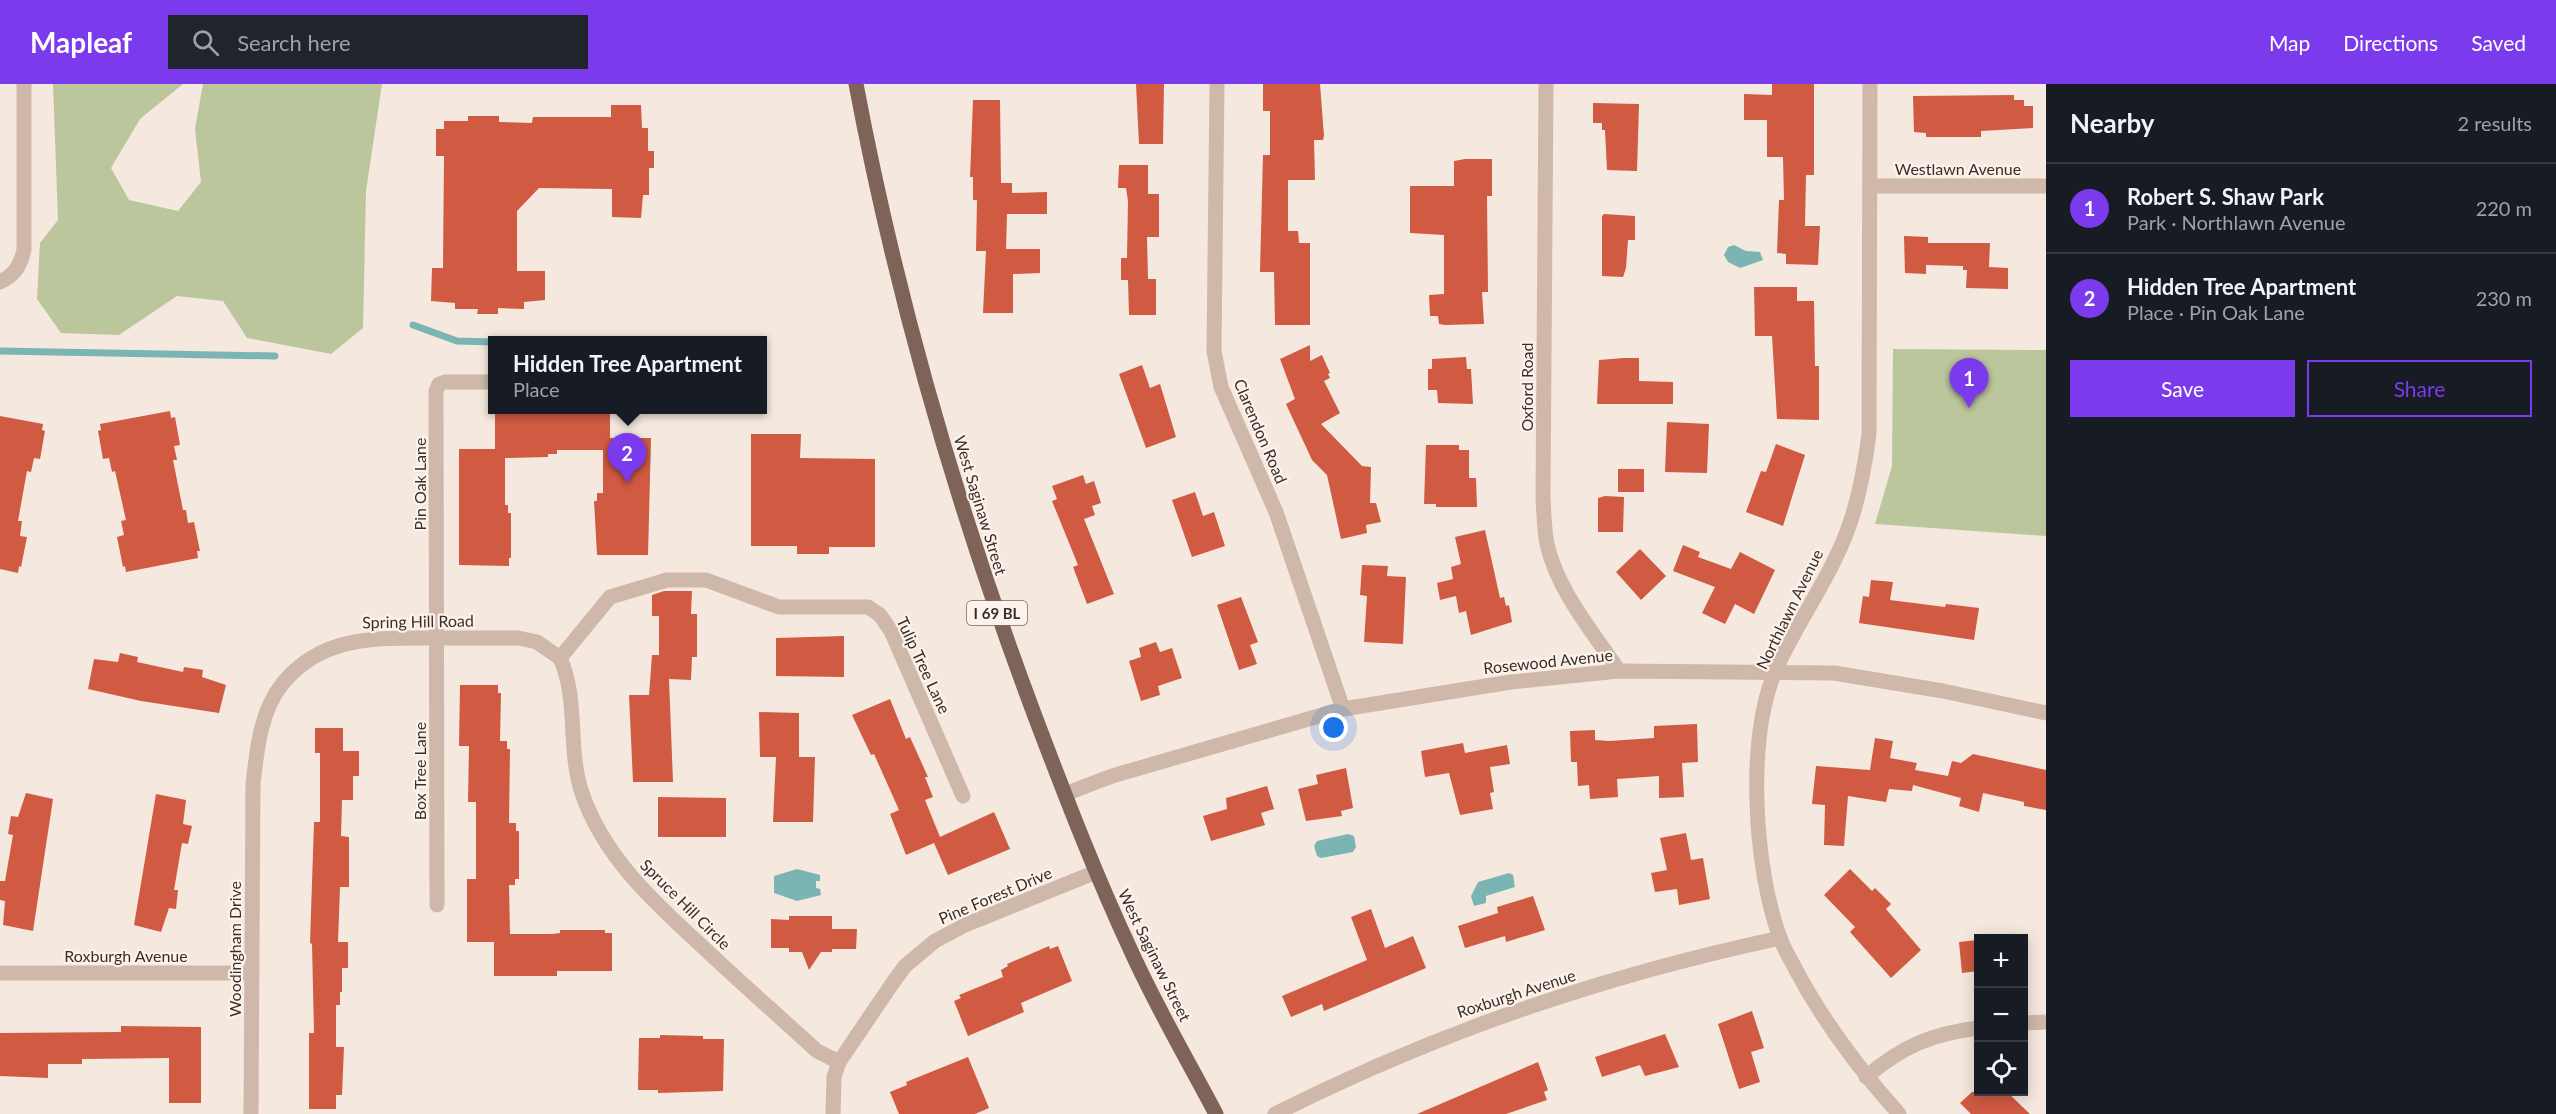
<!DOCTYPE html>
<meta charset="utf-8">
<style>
:root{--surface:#171b24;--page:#20242c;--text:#f1f3f6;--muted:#9ea1a6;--line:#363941;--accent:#7c3aed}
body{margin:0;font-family:Lato,sans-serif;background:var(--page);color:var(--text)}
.controls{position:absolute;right:18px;bottom:18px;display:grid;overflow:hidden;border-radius:0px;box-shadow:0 3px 15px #0003}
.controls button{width:54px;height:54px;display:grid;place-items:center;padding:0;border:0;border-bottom:2px solid var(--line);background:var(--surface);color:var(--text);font:30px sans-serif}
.you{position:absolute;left:1334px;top:644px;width:21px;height:21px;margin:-15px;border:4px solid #fff;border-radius:50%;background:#1a73e8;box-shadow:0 0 0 9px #1a73e833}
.badge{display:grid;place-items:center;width:39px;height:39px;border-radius:50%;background:var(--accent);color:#fff;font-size:20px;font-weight:700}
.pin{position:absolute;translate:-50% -50px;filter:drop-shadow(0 2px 3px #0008)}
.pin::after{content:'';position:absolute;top:32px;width:21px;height:18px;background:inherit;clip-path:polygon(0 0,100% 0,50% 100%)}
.popup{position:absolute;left:488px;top:252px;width:279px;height:78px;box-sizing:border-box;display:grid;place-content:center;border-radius:0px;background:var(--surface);filter:drop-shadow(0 2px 4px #0005);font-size:20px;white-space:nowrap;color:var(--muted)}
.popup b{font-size:22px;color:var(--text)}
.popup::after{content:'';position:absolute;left:50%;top:100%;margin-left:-12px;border:12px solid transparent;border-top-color:var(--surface)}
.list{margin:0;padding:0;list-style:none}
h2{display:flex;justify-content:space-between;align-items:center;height:78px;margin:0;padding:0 24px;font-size:26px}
h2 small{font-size:20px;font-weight:400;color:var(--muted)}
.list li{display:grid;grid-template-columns:39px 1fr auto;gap:18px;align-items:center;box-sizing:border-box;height:90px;padding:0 24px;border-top:2px solid var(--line)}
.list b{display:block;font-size:22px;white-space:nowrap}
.list p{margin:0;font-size:20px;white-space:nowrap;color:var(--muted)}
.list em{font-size:20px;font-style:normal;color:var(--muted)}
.actions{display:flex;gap:12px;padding:18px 24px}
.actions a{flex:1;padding:14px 0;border:2px solid var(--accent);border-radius:0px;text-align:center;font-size:21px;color:var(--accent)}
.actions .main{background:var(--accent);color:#fff}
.icon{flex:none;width:33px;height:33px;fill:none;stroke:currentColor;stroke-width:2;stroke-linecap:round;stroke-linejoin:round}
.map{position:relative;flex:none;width:2046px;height:1030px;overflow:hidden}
header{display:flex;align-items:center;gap:36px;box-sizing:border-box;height:84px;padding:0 30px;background:var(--accent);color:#fff}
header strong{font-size:28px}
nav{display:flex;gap:33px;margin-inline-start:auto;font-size:21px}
.search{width:420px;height:54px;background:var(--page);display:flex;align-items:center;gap:15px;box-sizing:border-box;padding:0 21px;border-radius:0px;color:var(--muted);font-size:22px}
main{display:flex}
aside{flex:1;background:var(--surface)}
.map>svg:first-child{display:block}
.green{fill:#bbc69d}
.water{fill:#7bb5b3}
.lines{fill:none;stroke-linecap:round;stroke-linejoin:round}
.stream{stroke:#7bb5b3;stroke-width:7}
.building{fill:#d05a42}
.street{stroke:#cfb8a9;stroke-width:15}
.primary{stroke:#7f6359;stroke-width:15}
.labels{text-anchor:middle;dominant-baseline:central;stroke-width:4.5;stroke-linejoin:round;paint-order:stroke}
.shield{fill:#fcf3ec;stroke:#756964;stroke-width:1.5}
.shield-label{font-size:15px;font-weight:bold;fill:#3b2e29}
.street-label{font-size:16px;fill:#3b2e29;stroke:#fcf3ec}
</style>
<header>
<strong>Mapleaf</strong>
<div class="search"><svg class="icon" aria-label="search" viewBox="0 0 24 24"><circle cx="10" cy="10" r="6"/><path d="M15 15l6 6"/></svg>Search here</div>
<nav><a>Map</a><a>Directions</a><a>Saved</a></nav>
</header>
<main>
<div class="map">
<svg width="2046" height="1030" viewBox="0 0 2046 1030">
<rect width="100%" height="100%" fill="#f5e9df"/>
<g class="green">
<path d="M 53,0 L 183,0 L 140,35 L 111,84 L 129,116 L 178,127 L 201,98 L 195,45 L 203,0 L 382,0 L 366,107 L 363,244 L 331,270 L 247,254 L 223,217 L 177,212 L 119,251 L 61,249 L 37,215 L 40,159 L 58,136 Z"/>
<path d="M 1893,265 L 2046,266 L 2046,452 L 1875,440 L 1892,382 Z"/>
</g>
<g class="water">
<path d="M 1734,161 L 1746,167 L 1760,168 L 1763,176 L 1740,184 L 1728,178 L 1724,171 L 1728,163 Z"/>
<path d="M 1348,750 L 1354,752 L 1356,763 L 1353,768 L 1321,774 L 1317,772 L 1314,762 L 1317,757 Z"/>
<path d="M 797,785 L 820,791 L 820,797 L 816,797 L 816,804 L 820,805 L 821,811 L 797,817 L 774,809 L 774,792 Z"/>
<path d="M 1509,789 L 1513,791 L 1515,803 L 1486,812 L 1486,819 L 1474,822 L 1471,812 L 1478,798 Z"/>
</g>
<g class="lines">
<g class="stream">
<path d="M 413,241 L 457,257 L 492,258"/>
<path d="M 0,267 L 275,272"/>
</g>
</g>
<g class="building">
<path d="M 1136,0 L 1164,0 L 1163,60 L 1139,60 Z"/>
<path d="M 1263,0 L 1320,0 L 1324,52 L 1323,56 L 1314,56 L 1315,96 L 1288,96 L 1288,147 L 1298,147 L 1299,159 L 1310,159 L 1310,241 L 1275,241 L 1274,188 L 1260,188 L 1263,71 L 1270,71 L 1270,27 L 1263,27 Z"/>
<path d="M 1772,0 L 1814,0 L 1814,91 L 1806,91 L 1805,142 L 1820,142 L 1818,181 L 1786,180 L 1786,170 L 1777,169 L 1779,116 L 1784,116 L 1783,73 L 1767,73 L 1767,36 L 1744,36 L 1744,10 L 1772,11 Z"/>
<path d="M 2014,11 L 2014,16 L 2024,16 L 2024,22 L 2033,22 L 2033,44 L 1981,47 L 1981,53 L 1926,53 L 1926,49 L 1914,48 L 1913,12 Z"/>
<path d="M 973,16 L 1000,16 L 1001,99 L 1012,99 L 1012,109 L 1047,108 L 1047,130 L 1007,130 L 1006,165 L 1040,165 L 1040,189 L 1013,190 L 1013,229 L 983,229 L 986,167 L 976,167 L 977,116 L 973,116 L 973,93 L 970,93 Z"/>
<path d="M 1593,19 L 1639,20 L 1637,87 L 1607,86 L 1605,46 L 1602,46 L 1602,39 L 1593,39 Z"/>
<path d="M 611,21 L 641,21 L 642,44 L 648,44 L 648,67 L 654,67 L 654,84 L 649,84 L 649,111 L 643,111 L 641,134 L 612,133 L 612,105 L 539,104 L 517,127 L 517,187 L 545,187 L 545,216 L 524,218 L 524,225 L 498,224 L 498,230 L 477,230 L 478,225 L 455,225 L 455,219 L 431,217 L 432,184 L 443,184 L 444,72 L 436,72 L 436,45 L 444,45 L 444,37 L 468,37 L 468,32 L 499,32 L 499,38 L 532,39 L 533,33 L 611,33 Z"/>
<path d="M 1465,75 L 1492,75 L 1492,112 L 1487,112 L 1488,208 L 1482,208 L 1484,240 L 1445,241 L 1439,240 L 1438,232 L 1430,232 L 1429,211 L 1444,210 L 1444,151 L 1410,149 L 1410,102 L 1454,102 L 1454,77 Z"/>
<path d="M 1119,81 L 1148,81 L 1148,110 L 1159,110 L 1159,153 L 1147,153 L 1148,195 L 1156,195 L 1156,231 L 1129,231 L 1128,196 L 1121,196 L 1121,174 L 1127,174 L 1128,117 L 1126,104 L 1118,104 Z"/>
<path d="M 1604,130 L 1635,132 L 1635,156 L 1628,156 L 1626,184 L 1623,193 L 1602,192 L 1602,132 Z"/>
<path d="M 1904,152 L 1928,153 L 1928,159 L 1990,159 L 1989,183 L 2008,184 L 2008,205 L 1966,204 L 1967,186 L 1963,186 L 1963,182 L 1926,181 L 1926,190 L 1905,189 Z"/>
<path d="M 1754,203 L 1797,203 L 1797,217 L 1814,217 L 1815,282 L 1819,282 L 1819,336 L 1777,335 L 1772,252 L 1755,252 Z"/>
<path d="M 1310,261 L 1310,277 L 1322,271 L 1330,289 L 1328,290 L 1330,294 L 1324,297 L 1340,329 L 1321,340 L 1362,382 L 1371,383 L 1370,419 L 1376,419 L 1381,438 L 1366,441 L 1367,449 L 1341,455 L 1327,391 L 1312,376 L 1286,320 L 1295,315 L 1280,275 Z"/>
<path d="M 1466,273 L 1467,285 L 1471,285 L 1473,320 L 1438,319 L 1437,306 L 1428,306 L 1428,285 L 1432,285 L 1432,275 Z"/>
<path d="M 1624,274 L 1639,274 L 1639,297 L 1673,298 L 1673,320 L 1597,320 L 1599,276 Z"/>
<path d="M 1142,281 L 1150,304 L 1160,300 L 1176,353 L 1146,364 L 1119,290 Z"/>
<path d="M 495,326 L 610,326 L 610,354 L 651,354 L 648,471 L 597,471 L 594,417 L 597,417 L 597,409 L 603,409 L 603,366 L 557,366 L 557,370 L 548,370 L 548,373 L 505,374 L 505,421 L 508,421 L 508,429 L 511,429 L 511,474 L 509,474 L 509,482 L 459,481 L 459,365 L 495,365 Z"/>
<path d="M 170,327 L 171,334 L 175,333 L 180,361 L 174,362 L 177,376 L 173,376 L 183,426 L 186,426 L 188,439 L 194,438 L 200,467 L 197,467 L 198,474 L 126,488 L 125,482 L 123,483 L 117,453 L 124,451 L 121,437 L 126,436 L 115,387 L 112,388 L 109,374 L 103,375 L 98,347 L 101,346 L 100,340 Z"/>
<path d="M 0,332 L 43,340 L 42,346 L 45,347 L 40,375 L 34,374 L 31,388 L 27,387 L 18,437 L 22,437 L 20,452 L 27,453 L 21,483 L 19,482 L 18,489 L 0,485 Z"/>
<path d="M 1667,338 L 1709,340 L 1707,389 L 1665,388 Z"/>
<path d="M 751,350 L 801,350 L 800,374 L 875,375 L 875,463 L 829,463 L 829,470 L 797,470 L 797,462 L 751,462 Z"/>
<path d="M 1776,360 L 1805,371 L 1783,442 L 1746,428 L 1761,387 L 1766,388 Z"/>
<path d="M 1426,361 L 1459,361 L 1459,366 L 1469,366 L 1469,394 L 1476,394 L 1477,423 L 1436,423 L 1436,420 L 1424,420 Z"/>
<rect x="1618" y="385" width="26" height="23"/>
<path d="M 1083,391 L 1086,400 L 1094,397 L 1101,419 L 1092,422 L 1095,431 L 1084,435 L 1114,510 L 1087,520 L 1073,483 L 1078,481 L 1052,417 L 1057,415 L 1052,402 Z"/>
<path d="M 1195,408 L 1203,432 L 1214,428 L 1225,462 L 1192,473 L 1172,416 Z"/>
<path d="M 1605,412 L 1624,413 L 1623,448 L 1598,448 L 1598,414 Z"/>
<path d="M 1485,446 L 1500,514 L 1504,513 L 1506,522 L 1509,521 L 1512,538 L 1471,551 L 1466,527 L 1459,529 L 1456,512 L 1440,516 L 1437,499 L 1453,495 L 1451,483 L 1461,480 L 1455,453 Z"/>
<path d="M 1683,461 L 1700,468 L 1698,473 L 1731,485 L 1740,468 L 1775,486 L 1754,530 L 1735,520 L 1725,540 L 1702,529 L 1715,503 L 1673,487 Z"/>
<path d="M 1640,465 L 1666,492 L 1641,516 L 1616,488 Z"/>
<path d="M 1362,481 L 1388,482 L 1387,492 L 1406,493 L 1403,560 L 1364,558 L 1367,512 L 1360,511 Z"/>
<path d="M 1871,496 L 1893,498 L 1890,516 L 1945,523 L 1946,520 L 1979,524 L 1974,556 L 1859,539 L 1863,512 L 1869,513 Z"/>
<path d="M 664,507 L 692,507 L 691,530 L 697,530 L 697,573 L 692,573 L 691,596 L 669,595 L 673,698 L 633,698 L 629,611 L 649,611 L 652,571 L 659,571 L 659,532 L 652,532 L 652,511 Z"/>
<path d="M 1241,513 L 1258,558 L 1250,561 L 1257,580 L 1239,586 L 1217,521 Z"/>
<path d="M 844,552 L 844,593 L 776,592 L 776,554 Z"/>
<path d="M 1156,558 L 1160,568 L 1172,564 L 1182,594 L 1158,602 L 1160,611 L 1141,617 L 1129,577 L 1141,573 L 1139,564 Z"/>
<path d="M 120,569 L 138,573 L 137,578 L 183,588 L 184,583 L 203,586 L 202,593 L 226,601 L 219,629 L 141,617 L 88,605 L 94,575 L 118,578 Z"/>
<path d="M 460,601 L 498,601 L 498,609 L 501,609 L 500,657 L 507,657 L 507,665 L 510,665 L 509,739 L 516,739 L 516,747 L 519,747 L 519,795 L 515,795 L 515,801 L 509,801 L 510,850 L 552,850 L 560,849 L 560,846 L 605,846 L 605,849 L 612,849 L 612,887 L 557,887 L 557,892 L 494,892 L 494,858 L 467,858 L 467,795 L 476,795 L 476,718 L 468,718 L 469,662 L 459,662 Z"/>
<path d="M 890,615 L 906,655 L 910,653 L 928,693 L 925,693 L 933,713 L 925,716 L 940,753 L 994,728 L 1010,765 L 948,791 L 934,759 L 906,771 L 890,730 L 899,726 L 874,670 L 871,671 L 852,631 Z"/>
<path d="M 759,628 L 799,629 L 799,673 L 815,673 L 813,738 L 773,738 L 776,673 L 760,673 Z"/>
<path d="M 1697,640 L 1698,678 L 1682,679 L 1684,713 L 1659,714 L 1659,692 L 1617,695 L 1618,713 L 1590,715 L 1589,701 L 1578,702 L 1577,678 L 1571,678 L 1570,647 L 1595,646 L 1595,656 L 1609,657 L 1654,654 L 1654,642 Z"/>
<path d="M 315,644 L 343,644 L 343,667 L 359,667 L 359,692 L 353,692 L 353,716 L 342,716 L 341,752 L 349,753 L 349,803 L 340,803 L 338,858 L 348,858 L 348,884 L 342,884 L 342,908 L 340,908 L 340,921 L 336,921 L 336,963 L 344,963 L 342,1011 L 336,1011 L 336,1025 L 309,1025 L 309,949 L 314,949 L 312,860 L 310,859 L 314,738 L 320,738 L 320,669 L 315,669 Z"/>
<path d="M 1875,654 L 1893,657 L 1890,674 L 1917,679 L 1915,686 L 1948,692 L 1952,677 L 1961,679 L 1973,670 L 2046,686 L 2046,726 L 2024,722 L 2024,718 L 1983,709 L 1979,728 L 1959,722 L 1961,714 L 1913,701 L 1912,707 L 1889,705 L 1886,718 L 1848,712 L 1844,762 L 1824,761 L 1825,721 L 1812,720 L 1816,682 L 1870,686 Z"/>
<path d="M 1463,659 L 1465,669 L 1507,661 L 1510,680 L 1490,683 L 1494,708 L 1490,709 L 1493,725 L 1460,731 L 1449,689 L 1425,693 L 1421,667 Z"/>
<path d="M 1346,684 L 1353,724 L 1341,727 L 1342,732 L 1306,737 L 1298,705 L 1318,700 L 1316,691 Z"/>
<path d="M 1267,702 L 1274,725 L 1261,729 L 1265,741 L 1211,757 L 1203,732 L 1227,725 L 1226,714 Z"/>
<path d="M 26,709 L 53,715 L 33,847 L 3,841 L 5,817 L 0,816 L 0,797 L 5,797 L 13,751 L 8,750 L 11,732 L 18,733 Z"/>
<path d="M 156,710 L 186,716 L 183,740 L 192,742 L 188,760 L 182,759 L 174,806 L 178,806 L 176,825 L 169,824 L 161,848 L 134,841 Z"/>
<path d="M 658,713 L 726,714 L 726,753 L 658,753 Z"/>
<path d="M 1686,749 L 1691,776 L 1703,774 L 1710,815 L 1679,821 L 1677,805 L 1655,808 L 1651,789 L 1667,786 L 1660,754 Z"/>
<path d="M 1850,785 L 1872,807 L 1875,804 L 1891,820 L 1886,825 L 1921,866 L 1891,894 L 1850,848 L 1855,843 L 1824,811 Z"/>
<path d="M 1533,812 L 1545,846 L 1506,858 L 1505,852 L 1465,864 L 1458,842 L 1498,829 L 1497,823 Z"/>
<path d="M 1371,825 L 1385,864 L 1413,852 L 1426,884 L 1324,927 L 1322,920 L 1291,933 L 1282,912 L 1367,876 L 1351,833 Z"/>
<path d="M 789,832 L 832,832 L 832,845 L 857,845 L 856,865 L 832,865 L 832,868 L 821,868 L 809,886 L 802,868 L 789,868 L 789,864 L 771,864 L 771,835 L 789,836 Z"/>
<path d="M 1978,856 L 1978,887 L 1962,889 L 1959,858 Z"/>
<path d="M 1049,862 L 1050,865 L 1058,862 L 1072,897 L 1021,919 L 1024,928 L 968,952 L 954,917 L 961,914 L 959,911 L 1003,893 L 1001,886 L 1008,882 L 1007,880 Z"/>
<path d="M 1752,927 L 1764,964 L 1751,968 L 1760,998 L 1739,1005 L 1718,940 Z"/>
<path d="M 121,942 L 201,943 L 201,1019 L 169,1019 L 169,974 L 82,975 L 82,980 L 48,980 L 48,994 L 0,992 L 0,949 L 121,948 Z"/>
<path d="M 1665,950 L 1679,983 L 1645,992 L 1640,981 L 1602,993 L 1595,973 Z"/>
<path d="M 660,951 L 703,952 L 703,955 L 724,955 L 723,1007 L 658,1009 L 658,1006 L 638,1006 L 639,954 L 660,954 Z"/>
<path d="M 968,973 L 989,1024 L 975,1030 L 899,1030 L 890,1008 L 907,1001 L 906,998 Z"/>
<path d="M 1538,978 L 1548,1006 L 1544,1008 L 1547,1016 L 1506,1030 L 1417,1030 Z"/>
<path d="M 1972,1008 L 2007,1008 L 2030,1030 L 1971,1030 L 1960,1019 Z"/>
</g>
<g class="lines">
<g class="street">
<path d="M 1217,0 L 1214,267 L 1221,303 L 1276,428 L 1343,625"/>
<path d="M 1546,0 L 1543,414 C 1544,429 1544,445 1547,460 C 1557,506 1593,548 1619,587"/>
<path d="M 1870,0 L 1869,350 C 1865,381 1860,410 1850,439 C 1833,490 1798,536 1776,585 C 1746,655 1754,783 1780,854 C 1784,865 1791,876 1796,886 C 1824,939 1859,985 1899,1030"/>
<path d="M 1870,102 L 2046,102"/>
<path d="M 0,198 C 15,191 20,182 24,166 L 24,0"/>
<path d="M 560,574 L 610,513 L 667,496 L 706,496 L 779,523 L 868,523 L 880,531 L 891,547 L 963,712"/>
<path d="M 560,574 C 579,616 567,665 582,709 C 604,774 656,820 705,865 C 742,900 780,933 817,967 L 839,978"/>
<path d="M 1065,710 L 1112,692 L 1343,625 L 1511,598 L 1619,587 L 1834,589 L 1943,607 L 2046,629"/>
<path d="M 437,821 L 436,307 L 439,300 L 445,298 L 492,298"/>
<path d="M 0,889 L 252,889"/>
<path d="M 2024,939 L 2046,938"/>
<path d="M 1866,993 C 1903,962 1931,950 1978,944"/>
<path d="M 251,1030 L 253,700 C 257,666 260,627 283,599 C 321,553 372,554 426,554 C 457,554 488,554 518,554 L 537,558 L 560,574"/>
<path d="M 833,1030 L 834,993 L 839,978 L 894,897 L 905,882 L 935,857 L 965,841 L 1096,788"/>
<path d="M 1275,1030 C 1438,948 1602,892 1780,854"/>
</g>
<path class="primary" d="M 856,0 C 897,217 958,428 1036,635 C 1066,714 1096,792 1132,869 C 1157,924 1188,977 1216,1030"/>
</g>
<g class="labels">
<rect class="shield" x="967" y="517" width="60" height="24" rx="4.5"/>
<g class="shield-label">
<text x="997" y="529">I 69 BL</text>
</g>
<g class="street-label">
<text x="1958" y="84">Westlawn Avenue</text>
<text transform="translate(1526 303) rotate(-90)">Oxford Road</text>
<text transform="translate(1261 347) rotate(67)">Clarendon Road</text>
<text transform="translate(419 400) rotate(-90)">Pin Oak Lane</text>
<text transform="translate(981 421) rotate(73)">West Saginaw Street</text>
<text transform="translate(1789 525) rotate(-64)">Northlawn Avenue</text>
<text transform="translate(418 537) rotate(-1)">Spring Hill Road</text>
<text transform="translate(1548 577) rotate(-6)">Rosewood Avenue</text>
<text transform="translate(924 581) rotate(65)">Tulip Tree Lane</text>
<text transform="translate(419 687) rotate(-90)">Box Tree Lane</text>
<text transform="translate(995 811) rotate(-23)">Pine Forest Drive</text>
<text transform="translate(686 820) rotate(45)">Spruce Hill Circle</text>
<text transform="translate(234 865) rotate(-90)">Woodingham Drive</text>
<text x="126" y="871">Roxburgh Avenue</text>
<text transform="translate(1155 871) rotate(64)">West Saginaw Street</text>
<text transform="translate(1516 909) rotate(-18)">Roxburgh Avenue</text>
</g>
</g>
</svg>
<div class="controls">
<button>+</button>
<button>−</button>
<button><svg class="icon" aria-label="locate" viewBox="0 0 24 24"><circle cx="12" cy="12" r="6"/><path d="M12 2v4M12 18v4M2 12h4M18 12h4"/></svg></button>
</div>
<div class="you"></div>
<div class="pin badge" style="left:1969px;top:324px">1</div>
<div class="pin badge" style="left:627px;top:399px">2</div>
<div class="popup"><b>Hidden Tree Apartment</b>Place</div>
</div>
<aside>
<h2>Nearby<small>2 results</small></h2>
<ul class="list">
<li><span class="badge">1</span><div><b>Robert S. Shaw Park</b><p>Park · Northlawn Avenue</p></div><em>220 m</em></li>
<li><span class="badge">2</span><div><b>Hidden Tree Apartment</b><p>Place · Pin Oak Lane</p></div><em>230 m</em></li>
</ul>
<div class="actions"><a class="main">Save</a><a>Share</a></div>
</aside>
</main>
